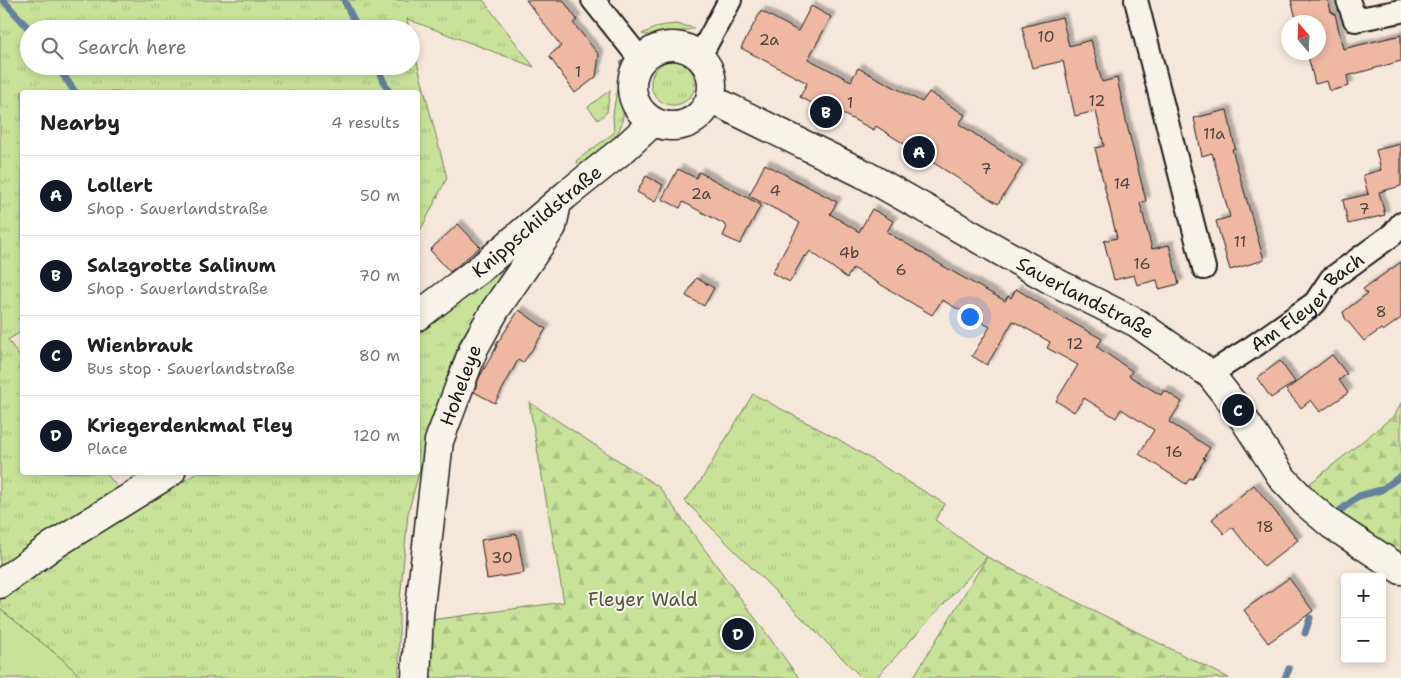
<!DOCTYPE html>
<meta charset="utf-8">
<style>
:root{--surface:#fff;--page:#f2f2f2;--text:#222;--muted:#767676;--line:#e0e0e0;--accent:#111827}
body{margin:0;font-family:"Shantell Sans",sans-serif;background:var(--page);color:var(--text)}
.controls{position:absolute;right:15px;bottom:15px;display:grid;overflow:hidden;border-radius:5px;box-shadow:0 2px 8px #0003}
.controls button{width:45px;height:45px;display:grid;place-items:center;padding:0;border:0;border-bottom:1px solid var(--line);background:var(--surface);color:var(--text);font:25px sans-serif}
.compass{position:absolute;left:1281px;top:15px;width:45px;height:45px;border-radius:50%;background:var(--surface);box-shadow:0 2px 8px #0003;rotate:341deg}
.you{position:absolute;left:969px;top:316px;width:18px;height:18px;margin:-12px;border:4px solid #fff;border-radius:50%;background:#1a73e8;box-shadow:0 0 0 8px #1a73e833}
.badge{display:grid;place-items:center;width:32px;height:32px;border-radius:50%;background:var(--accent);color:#fff;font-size:16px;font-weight:700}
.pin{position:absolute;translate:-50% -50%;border:2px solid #fff;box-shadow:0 1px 5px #0006}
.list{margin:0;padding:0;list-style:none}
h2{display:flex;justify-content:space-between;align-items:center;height:65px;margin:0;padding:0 20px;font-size:21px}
h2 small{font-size:16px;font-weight:400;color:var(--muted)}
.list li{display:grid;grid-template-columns:32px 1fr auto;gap:15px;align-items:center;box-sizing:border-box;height:80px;padding:0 20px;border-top:1px solid var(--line)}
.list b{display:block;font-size:19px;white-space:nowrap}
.list p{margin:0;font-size:16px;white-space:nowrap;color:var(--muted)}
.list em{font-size:16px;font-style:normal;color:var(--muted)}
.icon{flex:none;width:28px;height:28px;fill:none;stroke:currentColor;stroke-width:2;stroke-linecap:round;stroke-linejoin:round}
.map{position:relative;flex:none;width:1401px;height:678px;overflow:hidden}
.search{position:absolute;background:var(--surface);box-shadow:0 2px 8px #0003;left:20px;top:20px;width:400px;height:55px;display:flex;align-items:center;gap:12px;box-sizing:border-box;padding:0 18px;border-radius:28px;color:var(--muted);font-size:19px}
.panel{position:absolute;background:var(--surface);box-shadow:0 2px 8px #0003;left:20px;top:90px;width:400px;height:385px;border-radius:5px}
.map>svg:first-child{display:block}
.grass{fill:url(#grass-tufts);stroke:#72805a}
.forest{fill:url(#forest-firs);stroke:#72805a}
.pitch{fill:#c8e399;stroke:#72805a}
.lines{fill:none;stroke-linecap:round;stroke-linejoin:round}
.stream{stroke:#66819c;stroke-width:7}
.building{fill:#efb8a3;stroke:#1c1c1c;filter:url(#shadow)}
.street-casing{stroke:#1c1c1c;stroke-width:26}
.secondary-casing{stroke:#1c1c1c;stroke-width:31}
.street{stroke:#f7f3e8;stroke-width:22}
.secondary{stroke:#f7f3e8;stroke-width:28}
.labels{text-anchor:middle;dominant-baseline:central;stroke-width:4;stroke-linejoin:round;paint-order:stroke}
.number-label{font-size:16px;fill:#51433e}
.street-label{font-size:19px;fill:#1c1c1c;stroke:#f7f3e8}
.park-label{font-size:19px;fill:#505842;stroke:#f7f3e8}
</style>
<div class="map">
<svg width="1401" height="678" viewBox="0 0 1401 678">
<defs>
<pattern id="grass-tufts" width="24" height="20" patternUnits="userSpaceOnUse" patternTransform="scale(1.25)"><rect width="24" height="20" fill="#c8e399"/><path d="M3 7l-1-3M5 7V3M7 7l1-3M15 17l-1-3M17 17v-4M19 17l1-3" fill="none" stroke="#abc283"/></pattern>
<pattern id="forest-firs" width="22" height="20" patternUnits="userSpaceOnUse" patternTransform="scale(1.25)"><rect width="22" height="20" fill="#c8e399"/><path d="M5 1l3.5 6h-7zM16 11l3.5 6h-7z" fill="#abc283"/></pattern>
<filter id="shadow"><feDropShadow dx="4.5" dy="-4.5" stdDeviation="1" flood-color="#0004"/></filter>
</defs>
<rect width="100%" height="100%" fill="#f5e7da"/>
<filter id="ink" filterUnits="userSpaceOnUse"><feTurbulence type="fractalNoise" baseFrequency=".02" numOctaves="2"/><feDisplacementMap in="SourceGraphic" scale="10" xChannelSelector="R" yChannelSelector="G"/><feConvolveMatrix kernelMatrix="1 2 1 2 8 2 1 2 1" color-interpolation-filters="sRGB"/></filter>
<g filter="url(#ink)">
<g class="grass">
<path d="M 0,0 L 483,0 L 534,67 L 407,19 L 409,29 L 29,29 L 29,66 L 411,66 L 411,39 L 447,178 L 419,233 L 418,233 L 418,92 L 22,92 L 22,331 L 8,340 L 22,360 L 22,472 L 106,473 L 118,488 L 132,512 L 197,473 L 418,472 L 418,335 L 488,276 L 511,266 L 460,340 L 428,440 L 408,513 L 399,611 L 399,678 L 82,678 L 61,658 L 0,609 Z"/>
<path d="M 676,24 L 694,28 C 685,32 676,31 666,32 C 657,33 651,37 642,34 L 659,26 Z"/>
<circle cx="673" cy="83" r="22"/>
<path d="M 621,61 C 623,69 621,79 621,88 C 622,96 624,106 623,115 C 622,138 598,155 583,169 L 576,161 L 614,133 L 613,115 Z"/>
<path d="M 610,90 L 607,112 L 598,120 L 588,107 Z"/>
<path d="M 753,394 L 838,439 L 945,504 L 935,520 L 987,557 L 876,678 L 862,678 L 685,501 L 700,482 Z"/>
</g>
<g class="forest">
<path d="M 529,402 L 659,487 L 799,678 L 429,678 L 431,620 L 564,602 Z"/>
<path d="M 1401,403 L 1401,556 L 1323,503 L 1308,485 L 1395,415 Z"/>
<path d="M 987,557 L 1229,678 L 913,678 Z"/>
</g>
<path class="pitch" d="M 0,609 L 61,658 L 82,678 L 0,678 Z"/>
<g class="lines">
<g class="stream">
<path d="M 3,0 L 29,29"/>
<path d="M 344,0 L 358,29"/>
<path d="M 57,66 L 75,92"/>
<path d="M 376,66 L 389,92"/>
<path d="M 1338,512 L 1359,496 L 1381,490 L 1401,476"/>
<path d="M 1305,633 L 1310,618"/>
<path d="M 1285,678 L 1289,669"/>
</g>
</g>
<g class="building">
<path d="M 526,0 L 563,0 L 577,20 L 573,23 L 599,55 L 596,77 L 575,93 L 549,56 L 561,46 Z"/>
<path d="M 1291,0 L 1328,0 L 1331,12 L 1335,14 L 1343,49 L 1401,35 L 1401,61 L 1347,76 L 1349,86 L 1330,91 L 1327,81 L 1315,84 L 1307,52 L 1318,52 L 1318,22 L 1297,22 Z"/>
<path d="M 811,6 L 831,17 L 808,59 L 851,81 L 858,68 L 922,102 L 929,92 L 965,115 L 959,124 L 1023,165 L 998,204 L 876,126 L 874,130 L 837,111 L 835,115 L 800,97 L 807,83 L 741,48 L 761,11 L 798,31 Z"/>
<path d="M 1062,17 L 1069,46 L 1091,40 L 1102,82 L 1117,78 L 1127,125 L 1146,201 L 1140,203 L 1152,249 L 1169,245 L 1179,284 L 1159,289 L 1157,280 L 1137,285 L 1134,275 L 1114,280 L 1104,241 L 1117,238 L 1095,148 L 1104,146 L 1096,111 L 1075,116 L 1063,61 L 1032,68 L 1022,27 Z"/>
<path d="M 1227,110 L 1235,148 L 1232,149 L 1264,260 L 1230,270 L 1216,221 L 1230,217 L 1212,153 L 1202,156 L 1194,118 Z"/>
<path d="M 1401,144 L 1401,186 L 1379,192 L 1385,215 L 1348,224 L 1343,200 L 1369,194 L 1368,194 L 1363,175 L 1381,170 L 1376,150 Z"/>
<path d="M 765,164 L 837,202 L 830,214 L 859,232 L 872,209 L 893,221 L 887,232 L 948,269 L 1005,301 L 1008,296 L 1011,298 L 1016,289 L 1044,306 L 1044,307 L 1102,339 L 1097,347 L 1132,371 L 1129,376 L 1161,395 L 1164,390 L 1182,402 L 1169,422 L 1210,448 L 1203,458 L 1205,459 L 1193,479 L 1190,478 L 1186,484 L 1139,454 L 1154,430 L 1121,409 L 1116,418 L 1084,398 L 1074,412 L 1056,401 L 1078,365 L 1047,348 L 1050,342 L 1013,321 L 987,365 L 972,356 L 990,327 L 942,300 L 932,315 L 853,268 L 847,278 L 810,251 L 806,257 L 804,256 L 790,282 L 772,273 L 800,223 L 785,214 L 749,196 Z"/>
<path d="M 678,169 L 696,178 L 699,172 L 761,205 L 740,244 L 723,236 L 727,227 L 724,224 L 683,202 L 680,208 L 662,199 Z"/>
<path d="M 646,176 L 663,185 L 655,202 L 637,192 Z"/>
<path d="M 458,224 L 480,247 L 450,272 L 430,250 Z"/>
<path d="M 1401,262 L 1401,318 L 1383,331 L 1381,329 L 1364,341 L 1345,318 L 1343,312 L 1367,294 L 1363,289 Z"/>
<path d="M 696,278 L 714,288 L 704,306 L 686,296 Z"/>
<path d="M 519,310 L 546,329 L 523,363 L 518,360 L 495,403 L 474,392 L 479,378 L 497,346 L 496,345 Z"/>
<path d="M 1332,355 L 1347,374 L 1339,380 L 1348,393 L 1320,412 L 1311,400 L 1301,408 L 1286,390 Z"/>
<path d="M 1280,361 L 1295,382 L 1271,398 L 1257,378 Z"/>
<path d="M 1254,485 L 1298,540 L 1264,567 L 1232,527 L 1224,534 L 1212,519 Z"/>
<path d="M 517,534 L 524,573 L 487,579 L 481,540 Z"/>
<path d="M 1289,578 L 1313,611 L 1268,643 L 1244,610 Z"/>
</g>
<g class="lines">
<defs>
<g id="street">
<path d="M 593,0 L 641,60"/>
<path d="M 1136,0 L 1204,268"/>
<path d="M 1348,0 L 1355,20 L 1401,11"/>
<path d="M 700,56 L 730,0"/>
<path id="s1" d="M 1210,374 L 1254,346 L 1315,303 L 1331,279 L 1393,234 L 1401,224"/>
</g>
<g id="secondary">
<circle cx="672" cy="86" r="40"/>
<path id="s2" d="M 711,99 L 862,173 L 1055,282 L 1137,323 L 1210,374 L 1238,410 L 1283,479 L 1306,503 L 1332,525 L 1401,570"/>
<path id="s3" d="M 418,316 L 481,268 L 566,195 L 625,148 L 653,122"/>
<path d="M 0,584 L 52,546 L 171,472"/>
<path id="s4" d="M 416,678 L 419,615 L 439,441 L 474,348 L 495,310 L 552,227 L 557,203"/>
</g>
</defs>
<use href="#street" class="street-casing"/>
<use href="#secondary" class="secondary-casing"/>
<use href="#street" class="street"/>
<use href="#secondary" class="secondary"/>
</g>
</g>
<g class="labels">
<g class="number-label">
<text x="1046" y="36">10</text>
<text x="769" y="39">2a</text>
<text x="578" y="71">1</text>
<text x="1097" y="100">12</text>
<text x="850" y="102">1</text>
<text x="1214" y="133">11a</text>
<text x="986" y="168">7</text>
<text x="1122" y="183">14</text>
<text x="775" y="190">4</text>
<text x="701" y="193">2a</text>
<text x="1364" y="208">7</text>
<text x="1240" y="241">11</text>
<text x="849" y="252">4b</text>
<text x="1142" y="263">16</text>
<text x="901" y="269">6</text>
<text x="1381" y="311">8</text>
<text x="1075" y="343">12</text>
<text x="1174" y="451">16</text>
<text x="1265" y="526">18</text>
<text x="502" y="557">30</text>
</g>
<g class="street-label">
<text stroke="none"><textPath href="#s3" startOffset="152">Knippschildstraße</textPath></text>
<text stroke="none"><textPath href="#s2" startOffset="424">Sauerlandstraße</textPath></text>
<text stroke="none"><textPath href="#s1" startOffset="122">Am Fleyer Bach</textPath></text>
<text stroke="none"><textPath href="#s4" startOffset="298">Hoheleye</textPath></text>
</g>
<g class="park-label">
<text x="643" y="599">Fleyer Wald</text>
</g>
</g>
</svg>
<div class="controls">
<button>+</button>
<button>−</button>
</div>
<svg class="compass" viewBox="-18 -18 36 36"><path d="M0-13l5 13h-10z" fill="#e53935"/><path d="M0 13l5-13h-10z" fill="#767676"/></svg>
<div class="you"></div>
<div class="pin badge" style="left:919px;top:152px">A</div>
<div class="pin badge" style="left:826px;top:112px">B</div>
<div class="pin badge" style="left:1238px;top:410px">C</div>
<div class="pin badge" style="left:738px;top:634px">D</div>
<div class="search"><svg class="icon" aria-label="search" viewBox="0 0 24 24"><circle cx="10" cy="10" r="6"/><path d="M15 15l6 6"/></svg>Search here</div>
<section class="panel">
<h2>Nearby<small>4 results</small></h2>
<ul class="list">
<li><span class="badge">A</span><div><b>Lollert</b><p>Shop · Sauerlandstraße</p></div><em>50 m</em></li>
<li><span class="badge">B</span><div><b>Salzgrotte Salinum</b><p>Shop · Sauerlandstraße</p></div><em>70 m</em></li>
<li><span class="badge">C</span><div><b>Wienbrauk</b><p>Bus stop · Sauerlandstraße</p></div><em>80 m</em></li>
<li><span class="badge">D</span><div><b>Kriegerdenkmal Fley</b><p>Place</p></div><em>120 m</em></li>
</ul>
</section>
</div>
